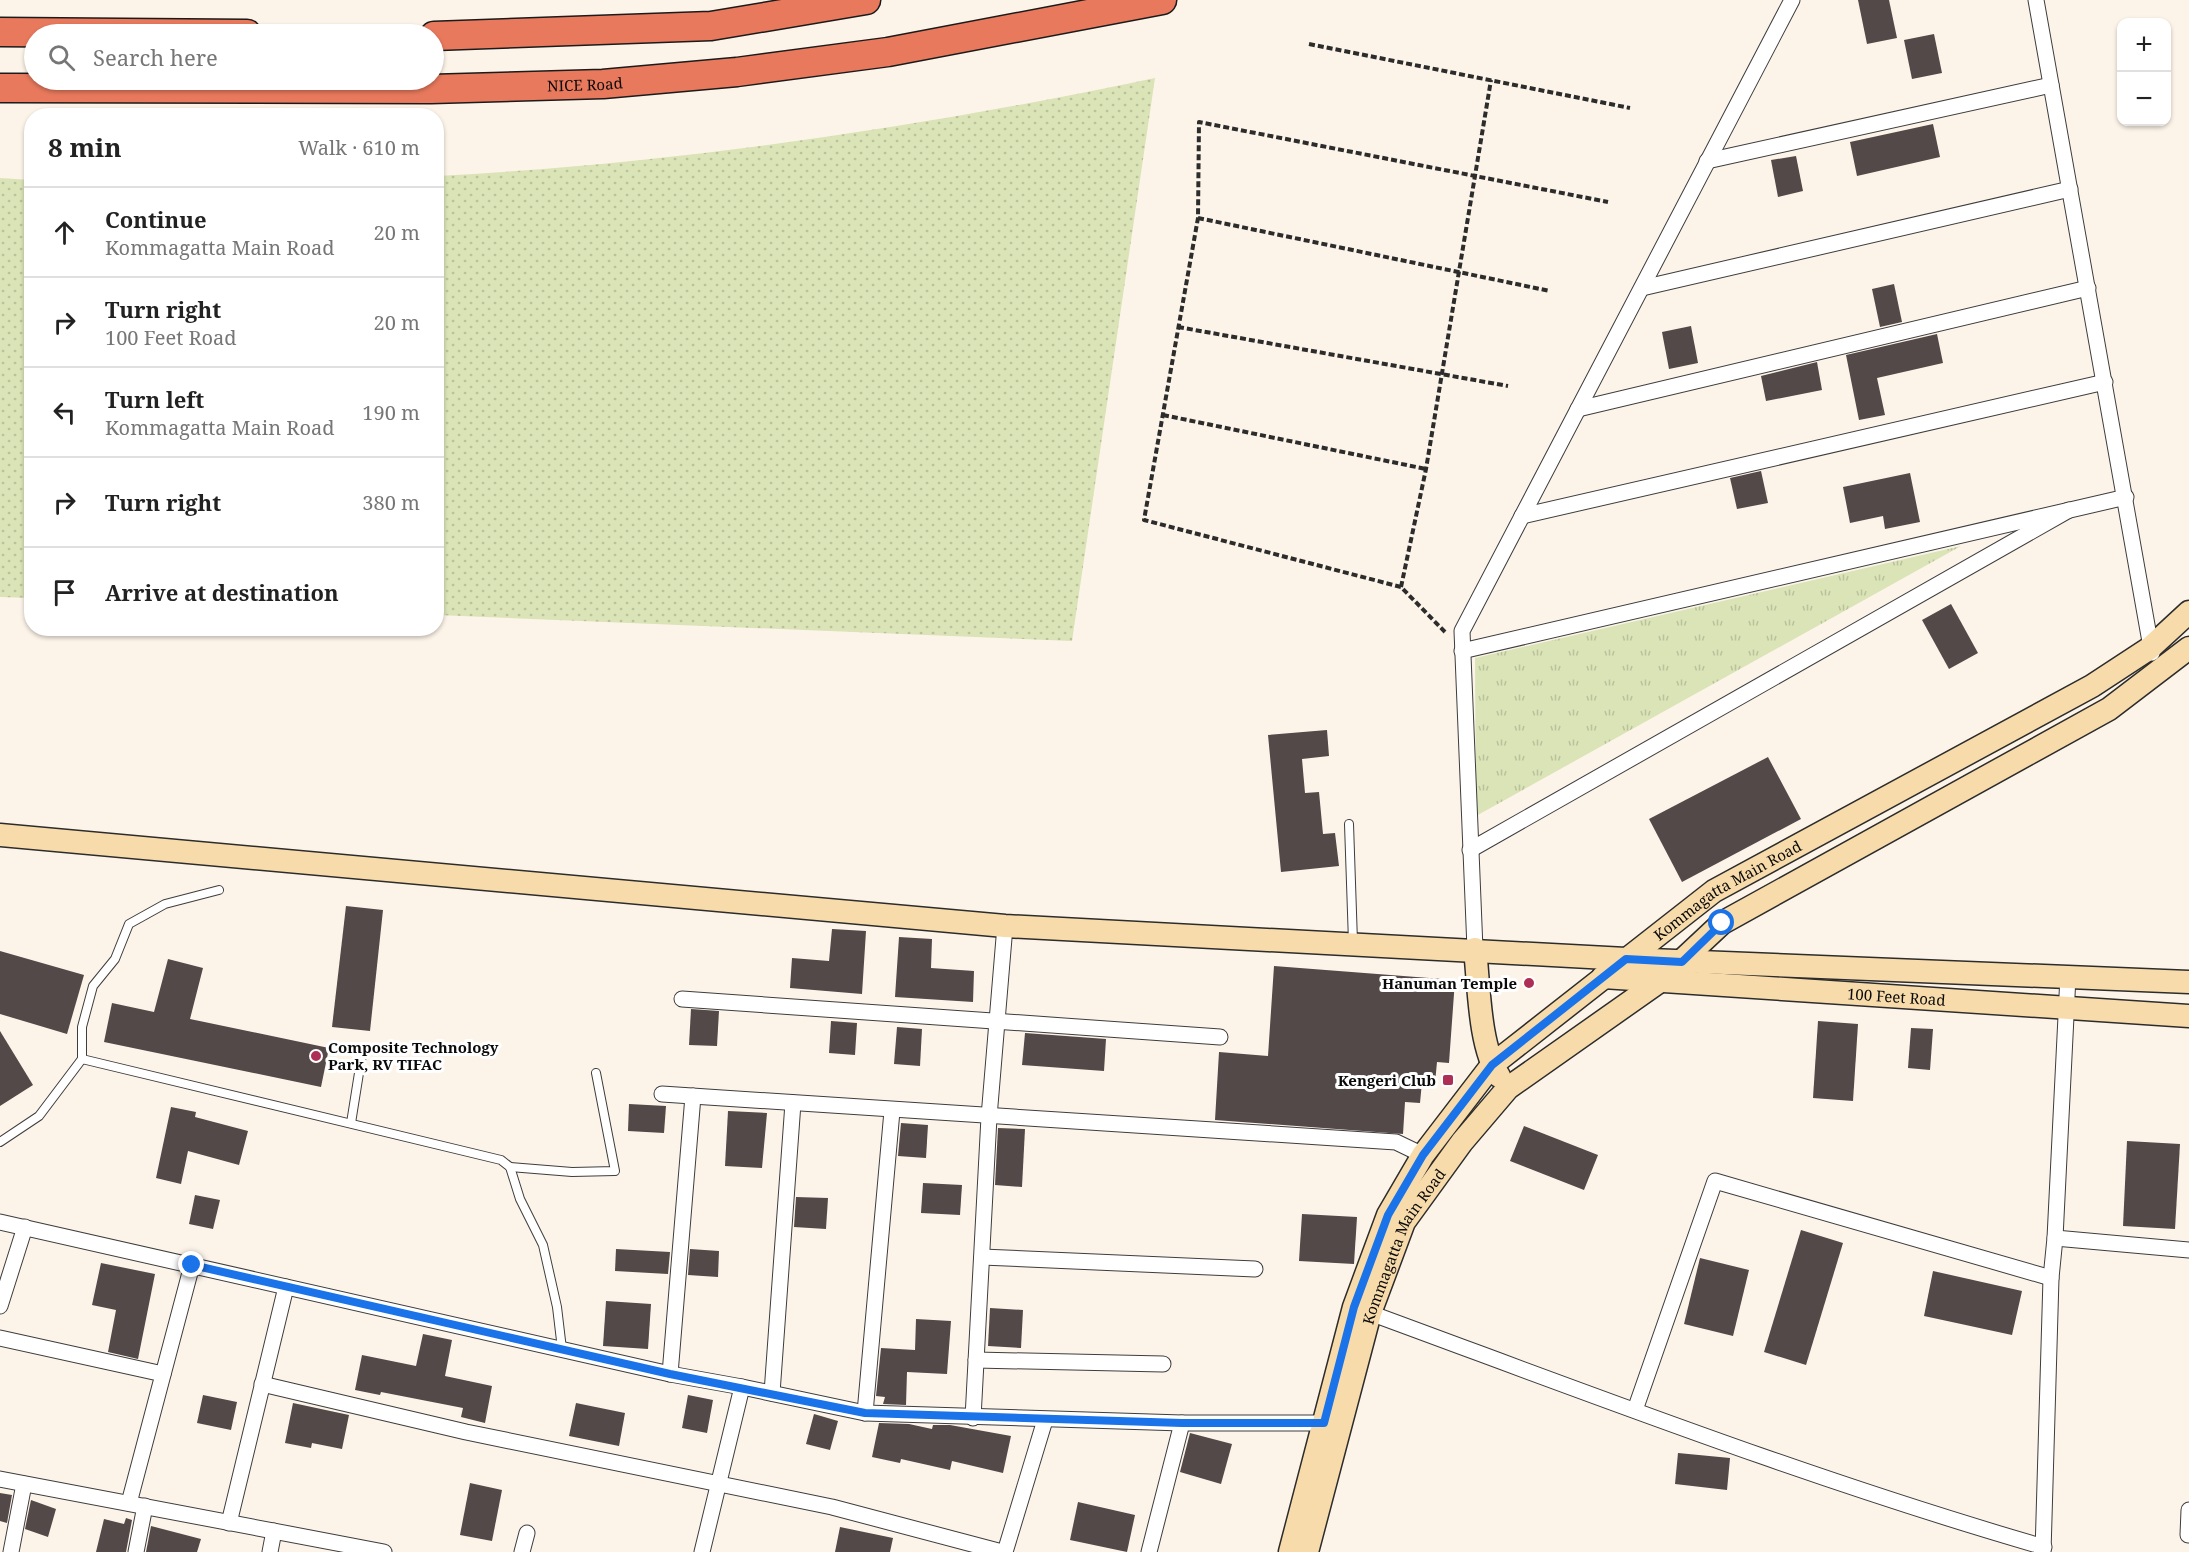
<!DOCTYPE html>
<meta charset="utf-8">
<style>
:root{--surface:#fff;--page:#f2f2f2;--text:#222;--muted:#767676;--line:#e0e0e0}
body{margin:0;font-family:"Noto Serif",serif;background:var(--page);color:var(--text)}
.controls{position:absolute;right:18px;top:18px;display:grid;overflow:hidden;border-radius:12px;box-shadow:0 2px 4px #0004}
.controls button{width:54px;height:54px;display:grid;place-items:center;padding:0;border:0;border-bottom:2px solid var(--line);background:var(--surface);color:var(--text);font:30px sans-serif}
.stop{position:absolute;width:18px;height:18px;margin:-14px;border:4px solid #1a73e8;border-radius:50%;background:#fff}
.stop.end{background:#1a73e8;border-color:#fff;box-shadow:0 2px 6px #0008}
.list{margin:0;padding:0;list-style:none}
h2{display:flex;justify-content:space-between;align-items:center;height:78px;margin:0;padding:0 24px;font-size:26px}
h2 small{font-size:20px;font-weight:400;color:var(--muted)}
.list li{display:grid;grid-template-columns:39px 1fr auto;gap:18px;align-items:center;box-sizing:border-box;height:90px;padding:0 24px;border-top:2px solid var(--line)}
.list b{display:block;font-size:22px;white-space:nowrap}
.list p{margin:0;font-size:20px;white-space:nowrap;color:var(--muted)}
.list em{font-size:20px;font-style:normal;color:var(--muted)}
.icon{flex:none;width:33px;height:33px;fill:none;stroke:currentColor;stroke-width:2;stroke-linecap:round;stroke-linejoin:round}
.map{position:relative;flex:none;width:2189px;height:1552px;overflow:hidden}
.search{position:absolute;background:var(--surface);box-shadow:0 2px 4px #0004;left:24px;top:24px;width:420px;height:66px;display:flex;align-items:center;gap:15px;box-sizing:border-box;padding:0 21px;border-radius:33px;color:var(--muted);font-size:22px}
.panel{position:absolute;background:var(--surface);box-shadow:0 2px 4px #0004;left:24px;top:108px;width:420px;height:528px;border-radius:24px}
.map>svg:first-child{display:block}
.grass{fill:url(#grass-dots)}
.park{fill:url(#park-tufts)}
.building{fill:#524948}
.lines{fill:none;stroke-linecap:round;stroke-linejoin:round}
.lane-casing{stroke:#3d3d3d;stroke-width:10}
.street-casing{stroke:#3d3d3d;stroke-width:17}
.secondary-casing{stroke:#2c2c2c;stroke-width:25}
.highway-casing{stroke:#1b1b1b;stroke-width:31}
.path{stroke:#2c2c2c;stroke-width:4;stroke-dasharray:6 3;stroke-linecap:butt}
.lane{stroke:#fff;stroke-width:8}
.street{stroke:#fff;stroke-width:15}
.secondary{stroke:#f8dbaa;stroke-width:22}
.highway{stroke:#e8795d;stroke-width:28}
.route{stroke:#1a73e8;stroke-width:8}
.poi-dot{fill:#ad2f56;stroke:#fff;stroke-width:2}
.labels{text-anchor:middle;dominant-baseline:central;stroke-width:6;stroke-linejoin:round;paint-order:stroke}
.street-label{font-size:15px;fill:#0a0a0a;stroke:#fff}
.poi-label{font-size:15px;font-weight:bold;fill:#0a0a0a;stroke:#fff;text-anchor:end}
</style>
<div class="map">
<svg width="2189" height="1552" viewBox="0 0 2189 1552">
<defs>
<pattern id="grass-dots" width="8" height="8" patternUnits="userSpaceOnUse" patternTransform="scale(1.5)"><rect width="8" height="8" fill="#dae4b7"/><path d="M2 2h.1M6 6h.1" fill="none" stroke="#bac29c" stroke-width="1.8" stroke-linecap="round"/></pattern>
<pattern id="park-tufts" width="24" height="20" patternUnits="userSpaceOnUse" patternTransform="scale(1.5)"><rect width="24" height="20" fill="#dae4b7"/><path d="M3 7l-1-3M5 7V3M7 7l1-3M15 17l-1-3M17 17v-4M19 17l1-3" fill="none" stroke="#bac29c"/></pattern>
</defs>
<rect width="100%" height="100%" fill="#fdf4e9"/>
<g class="grass">
<path d="M 1155,78 L 1072,641 L 437,615 L 437,176 C 679,163 917,128 1155,78 Z"/>
<path d="M 0,178 L 31,180 L 31,598 L 0,597 Z"/>
</g>
<path class="park" d="M 1961,546 L 1476,816 L 1475,658 Z"/>
<g class="building">
<path d="M 1858,0 L 1889,0 L 1897,38 L 1867,44 Z"/>
<path d="M 1934,34 L 1942,73 L 1912,79 L 1904,40 Z"/>
<path d="M 1933,124 L 1940,157 L 1857,176 L 1850,142 Z"/>
<path d="M 1796,156 L 1803,191 L 1778,197 L 1771,160 Z"/>
<path d="M 1894,284 L 1902,322 L 1880,327 L 1872,289 Z"/>
<path d="M 1691,326 L 1698,363 L 1669,369 L 1662,332 Z"/>
<path d="M 1937,334 L 1943,363 L 1877,378 L 1885,415 L 1859,420 L 1846,355 Z"/>
<path d="M 1817,362 L 1822,390 L 1766,401 L 1761,376 Z"/>
<path d="M 1761,471 L 1768,503 L 1737,509 L 1730,478 Z"/>
<path d="M 1910,473 L 1920,522 L 1885,529 L 1883,516 L 1850,523 L 1843,487 Z"/>
<path d="M 1951,604 L 1978,653 L 1949,669 L 1922,620 Z"/>
<path d="M 1327,730 L 1329,756 L 1302,759 L 1305,793 L 1319,792 L 1323,834 L 1335,833 L 1339,866 L 1281,872 L 1268,735 Z"/>
<path d="M 1768,757 L 1801,819 L 1682,882 L 1649,819 Z"/>
<path d="M 346,906 L 383,910 L 370,1031 L 332,1027 Z"/>
<path d="M 832,929 L 866,931 L 862,994 L 790,988 L 792,958 L 829,961 Z"/>
<path d="M 899,937 L 932,939 L 931,968 L 974,971 L 973,1002 L 895,997 Z"/>
<path d="M 0,951 L 84,975 L 67,1034 L 0,1014 Z"/>
<path d="M 168,959 L 203,968 L 190,1019 L 329,1048 L 321,1087 L 104,1042 L 112,1003 L 154,1012 Z"/>
<path d="M 1274,966 L 1455,980 L 1449,1063 L 1437,1062 L 1435,1083 L 1422,1082 L 1420,1103 L 1405,1102 L 1403,1134 L 1215,1120 L 1219,1052 L 1268,1056 Z"/>
<path d="M 691,1009 L 719,1011 L 717,1046 L 689,1045 Z"/>
<path d="M 831,1021 L 857,1023 L 855,1055 L 829,1053 Z"/>
<path d="M 1818,1021 L 1858,1024 L 1853,1101 L 1813,1098 Z"/>
<path d="M 897,1027 L 922,1029 L 920,1066 L 894,1064 Z"/>
<path d="M 1911,1028 L 1933,1029 L 1930,1070 L 1908,1068 Z"/>
<path d="M 0,1031 L 33,1085 L 0,1106 Z"/>
<path d="M 1025,1033 L 1106,1039 L 1104,1071 L 1022,1065 Z"/>
<path d="M 629,1104 L 666,1106 L 664,1133 L 628,1131 Z"/>
<path d="M 171,1107 L 196,1112 L 195,1117 L 248,1131 L 239,1165 L 188,1151 L 181,1184 L 156,1178 Z"/>
<path d="M 728,1111 L 767,1113 L 762,1168 L 725,1166 Z"/>
<path d="M 901,1123 L 928,1125 L 926,1158 L 898,1156 Z"/>
<path d="M 1524,1126 L 1598,1155 L 1584,1190 L 1510,1161 Z"/>
<path d="M 998,1128 L 1025,1129 L 1022,1187 L 995,1185 Z"/>
<path d="M 2127,1141 L 2180,1144 L 2175,1229 L 2123,1226 Z"/>
<path d="M 923,1183 L 962,1185 L 960,1215 L 921,1213 Z"/>
<path d="M 195,1195 L 220,1200 L 213,1229 L 189,1224 Z"/>
<path d="M 796,1197 L 828,1198 L 826,1229 L 794,1227 Z"/>
<path d="M 1302,1214 L 1357,1217 L 1354,1264 L 1299,1261 Z"/>
<path d="M 1801,1230 L 1843,1243 L 1806,1365 L 1764,1352 Z"/>
<path d="M 616,1249 L 670,1252 L 668,1274 L 615,1271 Z"/>
<path d="M 690,1249 L 719,1251 L 718,1277 L 688,1275 Z"/>
<path d="M 1700,1258 L 1749,1270 L 1733,1336 L 1684,1324 Z"/>
<path d="M 101,1263 L 155,1274 L 138,1359 L 108,1352 L 116,1310 L 92,1305 Z"/>
<path d="M 1933,1271 L 2022,1291 L 2012,1335 L 1924,1316 Z"/>
<path d="M 606,1301 L 651,1304 L 648,1349 L 603,1346 Z"/>
<path d="M 990,1308 L 1023,1310 L 1021,1348 L 988,1346 Z"/>
<path d="M 916,1319 L 951,1321 L 947,1374 L 907,1372 L 906,1405 L 883,1404 L 885,1397 L 876,1396 L 881,1348 L 915,1350 Z"/>
<path d="M 423,1334 L 452,1340 L 445,1376 L 492,1386 L 485,1423 L 461,1417 L 463,1408 L 381,1392 L 380,1395 L 355,1390 L 362,1355 L 416,1366 Z"/>
<path d="M 203,1395 L 237,1402 L 231,1430 L 197,1423 Z"/>
<path d="M 688,1395 L 713,1400 L 707,1433 L 682,1428 Z"/>
<path d="M 293,1403 L 349,1415 L 342,1449 L 312,1443 L 311,1448 L 285,1443 Z"/>
<path d="M 576,1403 L 625,1413 L 619,1446 L 569,1436 Z"/>
<path d="M 814,1414 L 838,1421 L 830,1450 L 806,1444 Z"/>
<path d="M 879,1423 L 909,1424 L 932,1429 L 933,1425 L 950,1425 L 1011,1436 L 1003,1473 L 952,1461 L 950,1470 L 901,1459 L 900,1463 L 872,1457 Z"/>
<path d="M 1190,1433 L 1232,1444 L 1221,1484 L 1180,1472 Z"/>
<path d="M 1678,1453 L 1730,1458 L 1727,1490 L 1675,1484 Z"/>
<path d="M 470,1483 L 502,1490 L 492,1541 L 460,1535 Z"/>
<path d="M 0,1493 L 12,1495 L 7,1523 L 0,1521 Z"/>
<path d="M 31,1500 L 56,1509 L 48,1537 L 25,1529 Z"/>
<path d="M 1078,1502 L 1135,1515 L 1127,1552 L 1070,1540 Z"/>
<path d="M 126,1518 L 132,1520 L 126,1552 L 96,1552 L 104,1519 L 124,1524 Z"/>
<path d="M 151,1526 L 201,1539 L 197,1552 L 146,1552 Z"/>
<path d="M 840,1527 L 893,1538 L 890,1552 L 835,1552 Z"/>
</g>
<g class="lines">
<defs>
<g id="lane">
<path d="M 1349,824 L 1353,942"/>
<path d="M 82,1059 L 501,1160 L 510,1167 L 520,1199 L 543,1245 L 557,1307 L 562,1349"/>
<path d="M 351,1123 L 363,1048"/>
<path d="M 0,1142 L 39,1116 L 82,1059 L 82,1027 L 93,986 L 115,959 L 129,924 L 165,904 L 219,890"/>
<path d="M 510,1167 L 572,1172 L 615,1171 L 596,1073"/>
</g>
<g id="street">
<path d="M 2036,0 L 2152,653"/>
<path d="M 1707,161 L 2051,85"/>
<path d="M 1642,288 L 2070,189"/>
<path d="M 1578,409 L 2088,288"/>
<path d="M 1522,516 L 2105,382"/>
<path d="M 1462,651 L 2126,497"/>
<path d="M 1470,850 L 2069,510"/>
<path d="M 1475,949 L 1462,631 L 1792,0"/>
<path d="M 682,999 L 1220,1037"/>
<path d="M 662,1094 L 1396,1142 L 1423,1155"/>
<path d="M 0,1222 L 670,1374 L 742,1387 L 702,1552"/>
<path d="M 2055,1238 L 2189,1250"/>
<path d="M 982,1257 L 1255,1269"/>
<path d="M 0,1306 L 25,1227"/>
<path d="M 1370,1313 C 1593,1395 1815,1481 2044,1547"/>
<path d="M 0,1338 L 163,1374"/>
<path d="M 976,1360 L 1163,1364"/>
<path d="M 670,1374 L 693,1096"/>
<path d="M 262,1384 L 466,1432 L 832,1507 L 1002,1552"/>
<path d="M 742,1387 L 865,1413 L 1182,1423 L 1324,1423"/>
<path d="M 772,1393 L 793,1103"/>
<path d="M 1635,1410 L 1715,1181 L 2051,1278"/>
<path d="M 865,1413 L 892,1111"/>
<path d="M 973,1418 L 989,1117 L 1005,926"/>
<path d="M 0,1479 L 384,1552"/>
<path d="M 129,1503 L 192,1265"/>
<path d="M 229,1523 L 286,1287"/>
<path d="M 2188,1535 L 2189,1510"/>
<path d="M 11,1552 L 24,1484"/>
<path d="M 136,1552 L 145,1506"/>
<path d="M 270,1552 L 274,1531"/>
<path d="M 522,1552 L 527,1533"/>
<path d="M 1005,1552 L 1045,1420"/>
<path d="M 1149,1552 L 1182,1423"/>
<path d="M 2043,1552 L 2051,1278 L 2055,1238 L 2068,976"/>
</g>
<g id="secondary">
<path d="M 0,835 L 1005,926 L 1626,959 L 2189,982"/>
<path d="M 1475,949 C 1479,985 1479,1047 1499,1076"/>
<path id="s1" d="M 1603,977 L 2189,1016"/>
<path id="s2" d="M 1290,1552 L 1354,1307 L 1388,1215 L 1423,1155 L 1492,1065 L 1714,891 L 2092,686 L 2150,648 L 2189,612"/>
<path id="s3" d="M 1307,1552 L 1370,1313 L 1404,1222 L 1462,1142 L 1508,1088 L 1660,981 L 1722,923 L 2109,709 L 2189,648"/>
</g>
<g id="highway">
<path d="M 0,32 L 247,34"/>
<path d="M 434,36 L 711,26 L 866,0"/>
<path id="s4" d="M 0,88 L 431,89 L 603,84 L 737,72 L 888,52 L 1162,0"/>
</g>
</defs>
<use href="#lane" class="lane-casing"/>
<use href="#street" class="street-casing"/>
<use href="#secondary" class="secondary-casing"/>
<use href="#highway" class="highway-casing"/>
<g class="path">
<path d="M 1309,44 L 1630,108"/>
<path d="M 1198,218 L 1550,291"/>
<path d="M 1178,327 L 1508,386"/>
<path d="M 1163,415 L 1426,469"/>
<path d="M 1401,587 L 1426,469 L 1491,80"/>
<path d="M 1445,632 L 1401,587 L 1144,520 L 1198,218 L 1199,122 L 1608,202"/>
</g>
<use href="#lane" class="lane"/>
<use href="#street" class="street"/>
<use href="#secondary" class="secondary"/>
<use href="#highway" class="highway"/>
</g>
<g class="lines">
<path class="route" d="M 192,1265 L 670,1374 L 865,1413 L 1182,1423 L 1324,1423 L 1354,1307 L 1388,1215 L 1423,1155 L 1492,1065 L 1626,959 L 1682,962 L 1722,923"/>
</g>
<g class="poi-dot">
<circle cx="1529" cy="983" r="6"/>
<circle cx="316" cy="1056" r="6"/>
<rect x="1442" y="1074" width="12" height="12" rx="3"/>
</g>
<g class="labels">
<g class="street-label">
<text stroke="none"><textPath href="#s4" startOffset="585">NICE Road</textPath></text>
<text stroke="none"><textPath href="#s2" startOffset="828">Kommagatta Main Road</textPath></text>
<text stroke="none"><textPath href="#s1" startOffset="294">100 Feet Road</textPath></text>
<text stroke="none"><textPath href="#s3" startOffset="322">Kommagatta Main Road</textPath></text>
</g>
<g class="poi-label">
<text x="1517" y="983">Hanuman Temple</text>
<text x="328" y="1047" text-anchor="start">Composite Technology<tspan x="328" dy="17">Park, RV TIFAC</tspan></text>
<text x="1436" y="1080">Kengeri Club</text>
</g>
</g>
</svg>
<div class="controls">
<button>+</button>
<button>−</button>
</div>
<div class="stop" style="left:1722px;top:923px"></div>
<div class="stop end" style="left:192px;top:1265px"></div>
<div class="search"><svg class="icon" aria-label="search" viewBox="0 0 24 24"><circle cx="10" cy="10" r="6"/><path d="M15 15l6 6"/></svg>Search here</div>
<section class="panel">
<h2>8 min<small>Walk · 610 m</small></h2>
<ul class="list">
<li><svg class="icon" aria-label="ahead" viewBox="0 0 24 24"><path d="M12 20V5M6 11l6-6 6 6"/></svg><div><b>Continue</b><p>Kommagatta Main Road</p></div><em>20 m</em></li>
<li><svg class="icon" aria-label="right" viewBox="0 0 24 24"><path d="M7 20v-9h11M14 6l5 5-5 5"/></svg><div><b>Turn right</b><p>100 Feet Road</p></div><em>20 m</em></li>
<li><svg class="icon" aria-label="left" viewBox="0 0 24 24"><path d="M17 20v-9H6M10 6l-5 5 5 5"/></svg><div><b>Turn left</b><p>Kommagatta Main Road</p></div><em>190 m</em></li>
<li><svg class="icon" aria-label="right" viewBox="0 0 24 24"><path d="M7 20v-9h11M14 6l5 5-5 5"/></svg><div><b>Turn right</b></div><em>380 m</em></li>
<li><svg class="icon" aria-label="arrive" viewBox="0 0 24 24"><path d="M6 21V4h12l-3 4 3 4H6"/></svg><div><b>Arrive at destination</b></div></li>
</ul>
</section>
</div>
